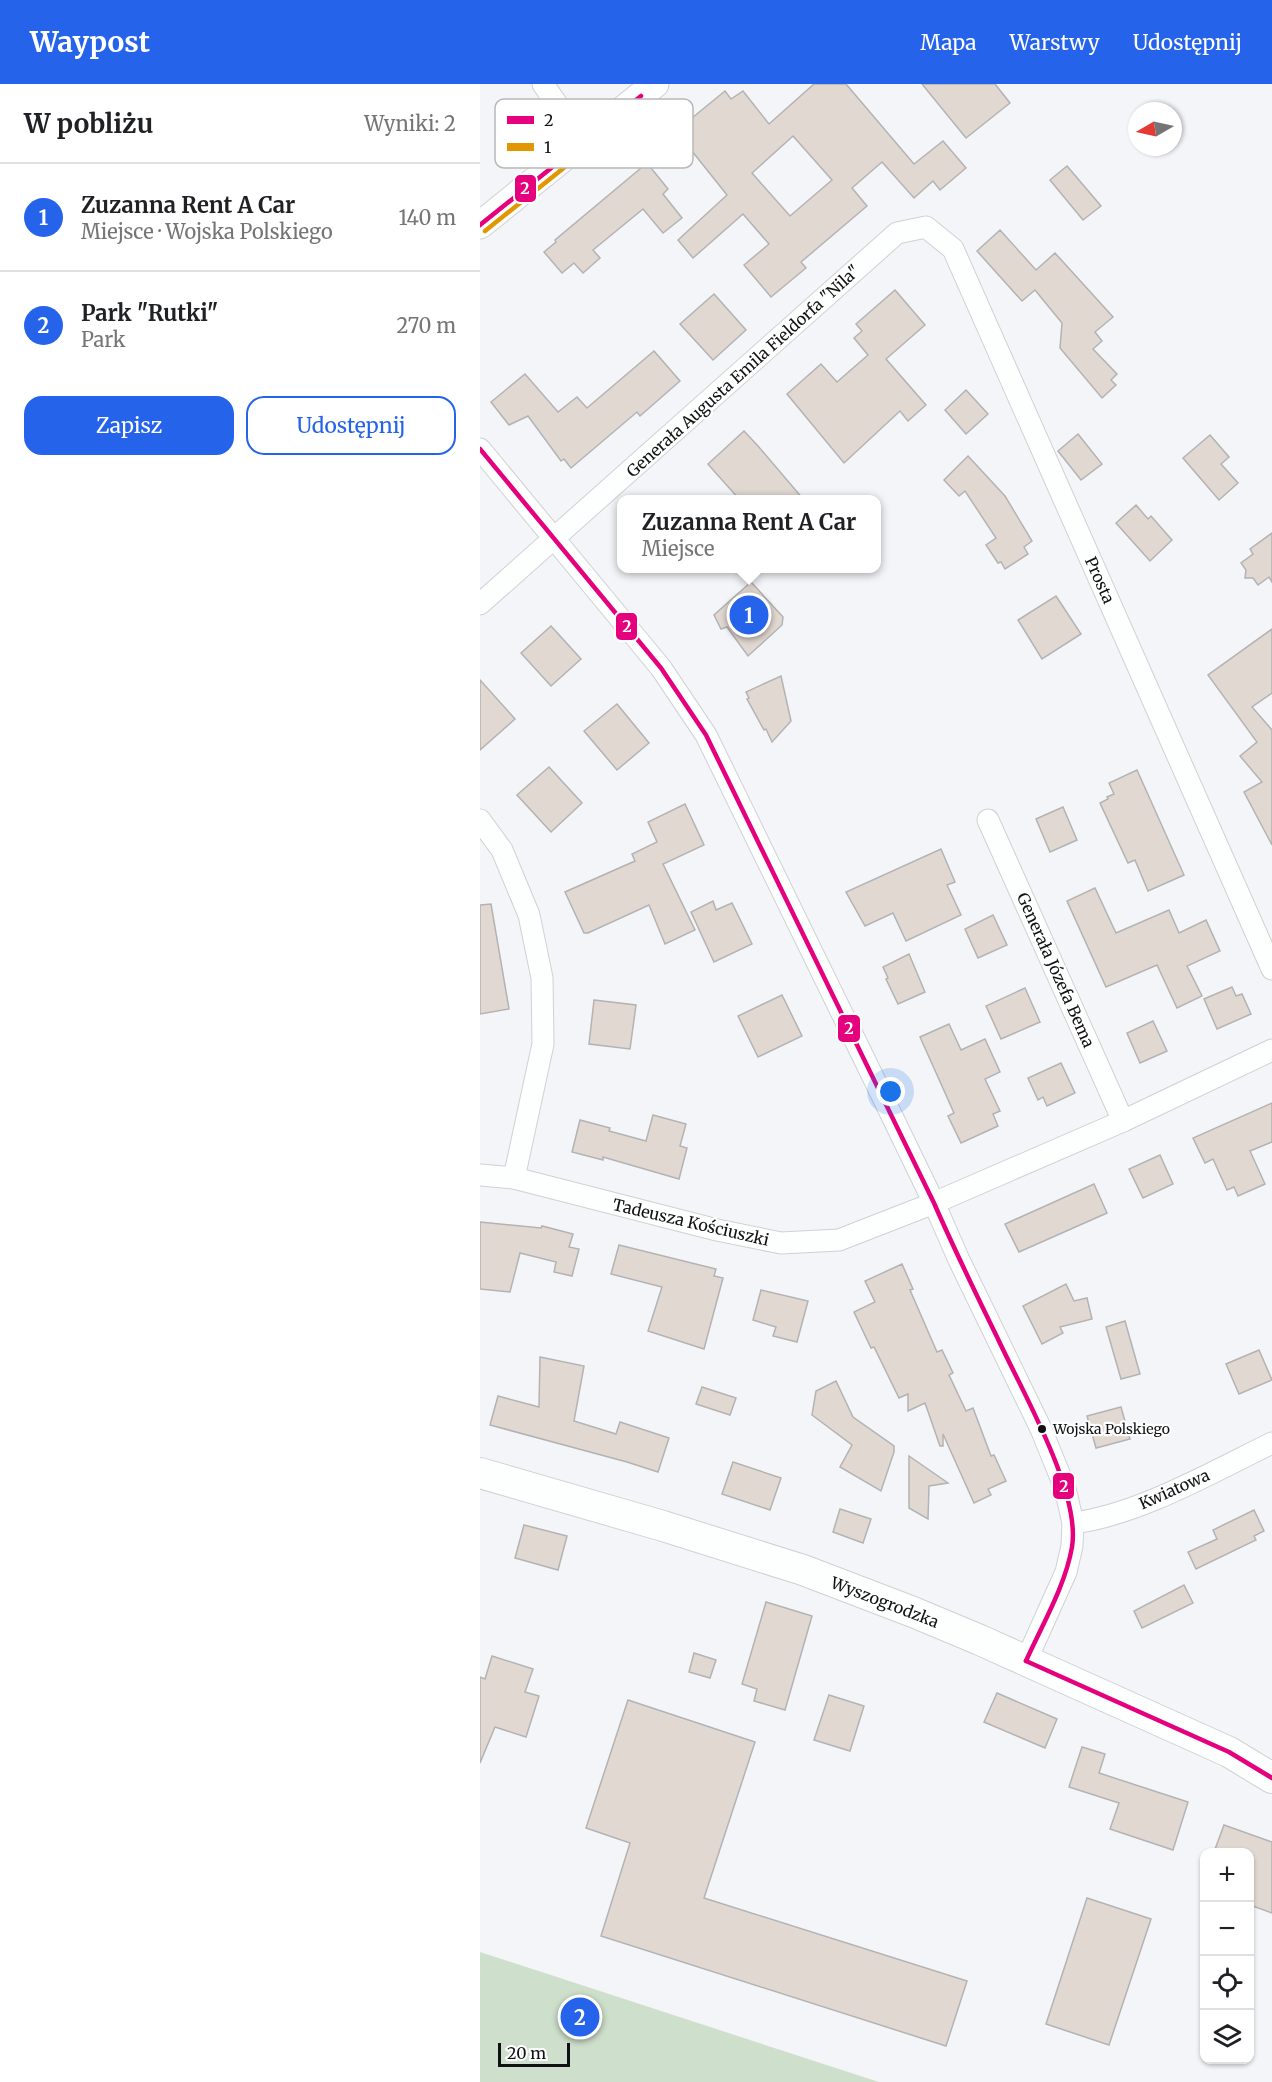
<!DOCTYPE html>
<html lang="pl">
<meta charset="utf-8">
<style>
:root{--surface:#fff;--page:#f2f2f2;--text:#202124;--muted:#757577;--line:#e0e0e0;--accent:#2563eb}
body{margin:0;font-family:Merriweather,serif;background:var(--page);color:var(--text)}
.controls{position:absolute;right:18px;bottom:18px;display:grid;overflow:hidden;border-radius:12px;box-shadow:0 2px 4px #0004}
.controls button{width:54px;height:54px;display:grid;place-items:center;padding:0;border:0;border-bottom:2px solid var(--line);background:var(--surface);color:var(--text);font:30px sans-serif}
.compass{position:absolute;left:648px;top:18px;width:54px;height:54px;border-radius:50%;background:var(--surface);box-shadow:0 2px 4px #0004;rotate:261deg}
.scale{position:absolute;left:18px;bottom:15px;width:72px;box-sizing:border-box;padding-left:6px;border:3px solid #101112;border-top:0;font-size:16px;line-height:21px;white-space:nowrap;color:#101112;-webkit-text-stroke:4px #fff;paint-order:stroke}
.you{position:absolute;left:411px;top:1008px;width:21px;height:21px;margin:-15px;border:4px solid #fff;border-radius:50%;background:#1a73e8;box-shadow:0 0 0 9px #1a73e833}
.badge{display:grid;place-items:center;width:39px;height:39px;border-radius:50%;background:var(--accent);color:#fff;font-size:20px;font-weight:700}
.pin{position:absolute;translate:-50% -50%;border:3px solid #fff;box-shadow:0 2px 6px #0006}
.popup{position:absolute;left:137px;top:411px;width:264px;height:78px;box-sizing:border-box;display:grid;place-content:center;border-radius:12px;background:var(--surface);filter:drop-shadow(0 2px 4px #0005);font-size:20px;white-space:nowrap;color:var(--muted)}
.popup b{font-size:22px;color:var(--text)}
.popup::after{content:'';position:absolute;left:50%;top:100%;margin-left:-12px;border:12px solid transparent;border-top-color:var(--surface)}
.list{margin:0;padding:0;list-style:none}
h2{display:flex;justify-content:space-between;align-items:center;height:78px;margin:0;padding:0 24px;font-size:26px}
h2 small{font-size:20px;font-weight:400;color:var(--muted)}
.list li{display:grid;grid-template-columns:39px 1fr auto;gap:18px;align-items:center;box-sizing:border-box;height:108px;padding:0 24px;border-top:2px solid var(--line)}
.list b{display:block;font-size:22px;white-space:nowrap}
.list p{margin:0;font-size:20px;white-space:nowrap;color:var(--muted)}
.list em{font-size:20px;font-style:normal;color:var(--muted)}
.actions{display:flex;gap:12px;padding:18px 24px}
.actions a{flex:1;padding:14px 0;border:2px solid var(--accent);border-radius:18px;text-align:center;font-size:21px;color:var(--accent)}
.actions .main{background:var(--accent);color:#fff}
.icon{flex:none;width:33px;height:33px;fill:none;stroke:currentColor;stroke-width:2;stroke-linecap:round;stroke-linejoin:round}
.map{position:relative;flex:none;width:792px;height:1998px;overflow:hidden}
header{display:flex;align-items:center;gap:36px;box-sizing:border-box;height:84px;padding:0 30px;background:var(--accent);color:#fff}
header strong{font-size:28px}
nav{display:flex;gap:33px;margin-inline-start:auto;font-size:21px}
main{display:flex}
aside{flex:1;background:var(--surface)}
.map>svg:first-child{display:block}
.green{fill:#cee0cc}
.building{fill:#e2d8d2;stroke:#b3b3b4;stroke-width:1.5;fill-rule:evenodd}
.lines{fill:none;stroke-linecap:round;stroke-linejoin:round}
.minor-casing{stroke:#d1d1d4;stroke-width:23}
.tertiary-casing{stroke:#d1d1d4;stroke-width:29}
.secondary-casing{stroke:#d1d1d4;stroke-width:32}
.minor{stroke:#fdfefe;stroke-width:21}
.tertiary{stroke:#fdfefe;stroke-width:27}
.secondary{stroke:#fdfefe;stroke-width:30}
.bus-1-casing{stroke:#fff;stroke-width:9}
.bus-2-casing{stroke:#fff;stroke-width:9}
.bus-1{stroke:#e5007d;stroke-width:4.5}
.bus-2{stroke:#e09702;stroke-width:4.5}
.bus-dot{fill:#101112;stroke:#fff;stroke-width:2}
.labels{text-anchor:middle;dominant-baseline:central;stroke-width:4.5;stroke-linejoin:round;paint-order:stroke}
.bus-label{font-size:14px;fill:#101112;stroke:#fff;text-anchor:start}
.street-label{font-size:16px;fill:#101112;stroke:#fff}
.key{fill:#fff;stroke:#b7b8b8;stroke-width:1.5}
.key-label{font-size:16px;fill:#101112}
.line-badge{stroke:#fff;stroke-width:2}
.badge-label{font-size:16px;text-anchor:middle;font-weight:bold;fill:#fff}
</style>
<header>
<strong>Waypost</strong>
<nav><a>Mapa</a><a>Warstwy</a><a>Udostępnij</a></nav>
</header>
<main>
<aside>
<h2>W pobliżu<small>Wyniki: 2</small></h2>
<ul class="list">
<li><span class="badge">1</span><div><b>Zuzanna Rent A Car</b><p>Miejsce · Wojska Polskiego</p></div><em>140 m</em></li>
<li><span class="badge">2</span><div><b>Park &quot;Rutki&quot;</b><p>Park</p></div><em>270 m</em></li>
</ul>
<div class="actions"><a class="main">Zapisz</a><a>Udostępnij</a></div>
</aside>
<div class="map">
<svg width="792" height="1998" viewBox="0 0 792 1998">
<rect width="100%" height="100%" fill="#f4f5f8"/>
<path class="green" d="M 0,1868 L 399,1998 L 0,1998 Z"/>
<g class="building">
<path d="M 334,0 L 366,0 L 434,80 L 463,57 L 486,84 L 460,106 L 453,97 L 434,114 L 402,78 L 372,104 L 387,122 L 321,178 L 326,184 L 291,213 L 264,181 L 289,160 L 263,130 L 213,174 L 198,156 L 247,111 L 196,47 L 245,7 L 251,15 L 263,7 L 289,40 ZM 313,52 L 352,96 L 310,132 L 272,89 Z"/>
<path d="M 442,0 L 515,0 L 530,19 L 486,54 Z"/>
<path d="M 167,79 L 188,105 L 183,110 L 202,134 L 183,149 L 163,125 L 113,166 L 120,174 L 103,189 L 94,179 L 82,189 L 64,168 L 76,158 L 75,156 Z"/>
<path d="M 587,82 L 621,122 L 603,136 L 570,96 Z"/>
<path d="M 520,146 L 556,186 L 575,169 L 633,233 L 615,248 L 622,257 L 613,265 L 637,290 L 631,296 L 636,301 L 622,314 L 580,264 L 582,239 L 555,206 L 542,217 L 497,167 Z"/>
<path d="M 415,206 L 445,241 L 406,275 L 446,321 L 428,337 L 420,327 L 364,379 L 307,310 L 341,280 L 357,298 L 388,271 L 374,254 L 382,247 L 376,240 Z"/>
<path d="M 234,210 L 266,246 L 233,276 L 200,240 Z"/>
<path d="M 174,267 L 200,297 L 160,332 L 157,328 L 91,384 L 84,375 L 81,377 L 48,332 L 29,341 L 11,318 L 45,290 L 78,328 L 97,313 L 107,324 Z"/>
<path d="M 486,306 L 508,330 L 486,350 L 465,326 Z"/>
<path d="M 264,347 L 278,362 L 324,416 L 260,416 L 234,387 L 228,380 Z"/>
<path d="M 598,350 L 622,380 L 601,396 L 578,367 Z"/>
<path d="M 730,351 L 749,373 L 741,380 L 758,399 L 739,416 L 703,374 Z"/>
<path d="M 488,372 L 525,412 L 552,457 L 544,463 L 548,470 L 525,485 L 521,478 L 518,479 L 506,461 L 516,454 L 485,407 L 479,412 L 464,396 Z"/>
<path d="M 656,421 L 668,435 L 671,432 L 692,456 L 670,477 L 636,439 Z"/>
<path d="M 792,449 L 792,498 L 789,493 L 778,501 L 773,494 L 765,494 L 766,486 L 761,479 L 773,470 L 770,465 Z"/>
<path d="M 271,498 L 303,533 L 302,541 L 268,572 L 247,543 L 241,545 L 234,531 Z"/>
<path d="M 576,512 L 601,550 L 562,575 L 538,536 Z"/>
<path d="M 71,542 L 101,575 L 71,602 L 41,569 Z"/>
<path d="M 792,545 L 792,609 L 772,623 L 792,646 L 792,761 L 764,708 L 782,698 L 760,672 L 777,658 L 728,591 Z"/>
<path d="M 301,592 L 311,637 L 292,658 L 286,645 L 284,646 L 267,615 L 269,614 L 266,608 Z"/>
<path d="M 0,596 L 35,635 L 0,666 Z"/>
<path d="M 137,620 L 169,659 L 137,686 L 104,647 Z"/>
<path d="M 69,683 L 102,719 L 71,748 L 37,711 Z"/>
<path d="M 657,686 L 704,791 L 668,807 L 655,776 L 648,779 L 620,719 L 628,715 L 627,713 L 634,710 L 629,699 Z"/>
<path d="M 205,720 L 224,761 L 183,780 L 215,846 L 185,860 L 169,821 L 108,849 L 104,849 L 85,808 L 155,777 L 152,770 L 177,758 L 168,738 Z"/>
<path d="M 583,723 L 597,756 L 570,768 L 556,735 Z"/>
<path d="M 461,765 L 475,798 L 467,801 L 481,831 L 426,857 L 413,829 L 385,842 L 366,808 Z"/>
<path d="M 615,804 L 636,849 L 689,826 L 699,849 L 726,836 L 740,867 L 707,882 L 722,912 L 697,924 L 677,881 L 626,903 L 587,817 Z"/>
<path d="M 233,817 L 236,826 L 252,819 L 272,860 L 234,878 L 211,828 Z"/>
<path d="M 11,820 L 29,925 L 0,930 L 0,821 Z"/>
<path d="M 513,831 L 527,861 L 498,874 L 485,845 Z"/>
<path d="M 429,870 L 445,908 L 418,920 L 406,895 L 408,894 L 403,883 Z"/>
<path d="M 752,903 L 756,912 L 762,910 L 771,930 L 737,945 L 724,915 Z"/>
<path d="M 545,904 L 560,938 L 521,955 L 506,922 Z"/>
<path d="M 302,911 L 322,952 L 278,973 L 258,932 Z"/>
<path d="M 114,916 L 156,921 L 150,965 L 109,960 Z"/>
<path d="M 673,937 L 687,967 L 660,979 L 647,949 Z"/>
<path d="M 469,940 L 481,966 L 505,955 L 520,988 L 505,995 L 520,1027 L 513,1030 L 518,1042 L 481,1059 L 468,1032 L 474,1029 L 440,953 Z"/>
<path d="M 581,979 L 595,1009 L 567,1022 L 563,1013 L 558,1016 L 548,994 Z"/>
<path d="M 792,1019 L 792,1058 L 770,1067 L 785,1100 L 758,1112 L 754,1103 L 747,1106 L 733,1075 L 725,1079 L 713,1054 Z"/>
<path d="M 173,1031 L 206,1040 L 200,1062 L 207,1064 L 199,1095 L 123,1073 L 123,1076 L 92,1068 L 100,1036 L 130,1044 L 129,1047 L 166,1057 Z"/>
<path d="M 680,1071 L 693,1100 L 663,1114 L 649,1085 Z"/>
<path d="M 614,1100 L 627,1129 L 539,1168 L 525,1140 Z"/>
<path d="M 0,1138 L 61,1144 L 62,1142 L 93,1150 L 89,1163 L 99,1165 L 92,1192 L 74,1188 L 76,1178 L 40,1169 L 30,1208 L 0,1205 Z"/>
<path d="M 139,1161 L 236,1185 L 234,1192 L 243,1194 L 224,1265 L 168,1247 L 182,1203 L 131,1190 Z"/>
<path d="M 422,1180 L 433,1205 L 430,1206 L 457,1268 L 462,1266 L 473,1289 L 469,1291 L 486,1327 L 493,1324 L 511,1372 L 514,1371 L 526,1397 L 508,1405 L 511,1411 L 494,1419 L 463,1350 L 463,1362 L 460,1362 L 445,1319 L 428,1327 L 428,1310 L 419,1314 L 394,1263 L 391,1264 L 374,1228 L 395,1218 L 385,1197 Z"/>
<path d="M 586,1200 L 594,1217 L 607,1214 L 612,1235 L 580,1243 L 583,1249 L 562,1260 L 543,1222 Z"/>
<path d="M 281,1206 L 328,1217 L 317,1258 L 293,1252 L 296,1243 L 273,1236 Z"/>
<path d="M 645,1237 L 660,1290 L 641,1295 L 626,1243 Z"/>
<path d="M 779,1266 L 792,1296 L 759,1310 L 746,1280 Z"/>
<path d="M 60,1273 L 104,1282 L 94,1337 L 136,1350 L 140,1338 L 189,1354 L 178,1388 L 147,1378 L 10,1341 L 18,1312 L 59,1323 Z"/>
<path d="M 356,1297 L 373,1333 L 414,1362 L 414,1368 L 401,1407 L 360,1383 L 372,1361 L 332,1331 L 336,1307 Z"/>
<path d="M 222,1303 L 256,1314 L 250,1331 L 216,1320 Z"/>
<path d="M 641,1323 L 650,1355 L 616,1364 L 607,1332 Z"/>
<path d="M 429,1372 L 468,1399 L 449,1402 L 448,1435 L 429,1424 Z"/>
<path d="M 253,1378 L 301,1394 L 290,1426 L 242,1410 Z"/>
<path d="M 360,1425 L 391,1435 L 383,1459 L 353,1448 Z"/>
<path d="M 774,1426 L 784,1447 L 774,1452 L 776,1456 L 716,1485 L 708,1468 L 737,1455 L 733,1446 Z"/>
<path d="M 44,1441 L 87,1452 L 78,1486 L 35,1474 Z"/>
<path d="M 704,1501 L 713,1519 L 662,1544 L 654,1527 Z"/>
<path d="M 286,1518 L 332,1532 L 305,1626 L 274,1617 L 277,1605 L 262,1600 Z"/>
<path d="M 214,1569 L 236,1576 L 230,1594 L 209,1588 Z"/>
<path d="M 12,1572 L 53,1585 L 45,1608 L 59,1612 L 46,1653 L 15,1643 L 0,1679 L 0,1593 L 5,1595 Z"/>
<path d="M 517,1609 L 577,1635 L 565,1664 L 504,1638 Z"/>
<path d="M 349,1611 L 384,1622 L 370,1667 L 334,1656 Z"/>
<path d="M 148,1616 L 275,1658 L 224,1814 L 487,1897 L 466,1962 L 121,1852 L 150,1759 L 106,1744 Z"/>
<path d="M 602,1663 L 625,1670 L 619,1689 L 708,1718 L 693,1766 L 630,1745 L 639,1719 L 589,1703 Z"/>
<path d="M 744,1741 L 792,1758 L 792,1829 L 770,1821 L 770,1768 L 734,1768 Z"/>
<path d="M 607,1814 L 671,1835 L 629,1961 L 566,1940 Z"/>
</g>
<g class="lines">
<defs>
<g id="minor">
<path d="M 63,0 L 103,58"/>
<path d="M 0,365 L 181,584 L 226,651 L 396,999 L 454,1119 L 479,1176 L 561,1345 L 585,1404 L 593,1439 L 592,1462 L 586,1488 L 546,1577"/>
<path d="M 0,520 L 417,149 L 446,143 L 473,165 L 792,885"/>
<path d="M 0,736 L 22,766 L 49,831 L 62,894 L 63,960 L 34,1094"/>
<path d="M 508,736 L 643,1037"/>
<path d="M 0,1091 L 34,1094 L 237,1146 L 301,1159 L 359,1156 L 454,1119 L 643,1037 L 792,966"/>
<path d="M 593,1439 C 658,1431 732,1388 792,1359"/>
</g>
<path id="tertiary" d="M 0,141 L 175,0"/>
<path id="secondary" d="M 0,1389 L 183,1442 L 323,1486 L 433,1528 L 500,1556 L 749,1668 L 792,1694"/>
</defs>
<use href="#minor" class="minor-casing"/>
<use href="#tertiary" class="tertiary-casing"/>
<use href="#secondary" class="secondary-casing"/>
<use href="#minor" class="minor"/>
<use href="#tertiary" class="tertiary"/>
<use href="#secondary" class="secondary"/>
<defs>
<g id="bus-1">
<path d="M 0,141 L 161,12"/>
<path d="M 0,365 L 181,584 L 226,651 L 454,1119 C 474,1165 496,1210 518,1255 C 542,1307 601,1408 592,1463 C 585,1503 562,1541 546,1577"/>
<path d="M 546,1577 L 749,1668 L 792,1694"/>
</g>
<path id="bus-2" d="M 5,147 L 166,18"/>
</defs>
<use href="#bus-1" class="bus-1-casing"/>
<use href="#bus-2" class="bus-2-casing"/>
<use href="#bus-1" class="bus-1"/>
<use href="#bus-2" class="bus-2"/>
</g>
<circle class="bus-dot" cx="562" cy="1345" r="5"/>
<g class="labels">
<g class="bus-label">
<text x="573" y="1345">Wojska Polskiego</text>
</g>
<g class="street-label">
<text transform="translate(263 287) rotate(-42)">Generała Augusta Emila Fieldorfa "Nila"</text>
<text transform="translate(620 496) rotate(66)">Prosta</text>
<text transform="translate(576 886) rotate(66)">Generała Józefa Bema</text>
<text transform="translate(211 1138) rotate(13)">Tadeusza Kościuszki</text>
<text transform="translate(694 1405) rotate(-24)">Kwiatowa</text>
<text transform="translate(405 1518) rotate(21)">Wyszogrodzka</text>
</g>
</g>
<rect x="15" y="15" width="198" height="69" rx="9" class="key"/>
<rect x="27" y="32" width="27" height="8" fill="#e5007d"/>
<rect x="27" y="59" width="27" height="8" fill="#e09702"/>
<g class="key-label">
<text x="64" y="42">2</text>
<text x="64" y="69">1</text>
</g>
<g class="line-badge">
<rect x="34" y="90" width="23" height="29" rx="6" fill="#e5007d"/>
<rect x="135" y="528" width="23" height="29" rx="6" fill="#e5007d"/>
<rect x="357" y="930" width="24" height="29" rx="6" fill="#e5007d"/>
<rect x="572" y="1388" width="23" height="28" rx="6" fill="#e5007d"/>
</g>
<g class="badge-label">
<text x="45" y="110">2</text>
<text x="147" y="548">2</text>
<text x="369" y="950">2</text>
<text x="584" y="1408">2</text>
</g>
</svg>
<div class="controls">
<button>+</button>
<button>−</button>
<button><svg class="icon" aria-label="locate" viewBox="0 0 24 24"><circle cx="12" cy="12" r="6"/><path d="M12 2v4M12 18v4M2 12h4M18 12h4"/></svg></button>
<button><svg class="icon" aria-label="layers" viewBox="0 0 24 24"><path d="M12 4l9 5-9 5-9-5zM3 14l9 5 9-5"/></svg></button>
</div>
<svg class="compass" viewBox="-18 -18 36 36"><path d="M0-13l5 13h-10z" fill="#e53935"/><path d="M0 13l5-13h-10z" fill="#757577"/></svg>
<div class="scale">20 m</div>
<div class="you"></div>
<div class="pin badge" style="left:269px;top:531px">1</div>
<div class="popup"><b>Zuzanna Rent A Car</b>Miejsce</div>
<div class="pin badge" style="left:100px;top:1933px">2</div>
</div>
</main>
